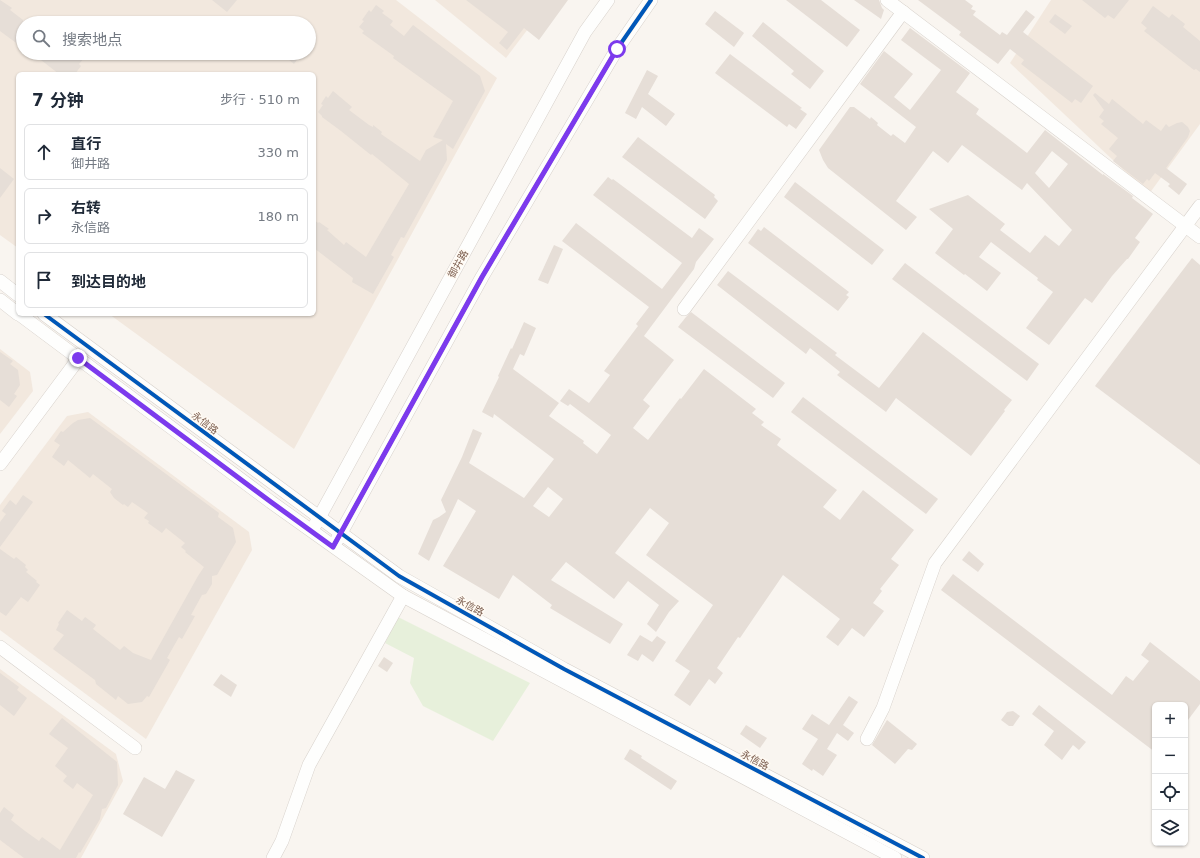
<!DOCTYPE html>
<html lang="zh">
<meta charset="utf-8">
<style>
:root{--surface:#fff;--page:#f6f6f7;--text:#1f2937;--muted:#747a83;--line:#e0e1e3}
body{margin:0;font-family:"DejaVu Sans","Noto Sans SC",sans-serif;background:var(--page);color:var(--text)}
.controls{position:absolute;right:12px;bottom:12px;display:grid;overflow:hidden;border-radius:6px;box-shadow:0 1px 3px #0004}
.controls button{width:36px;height:36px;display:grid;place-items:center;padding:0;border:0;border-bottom:1px solid var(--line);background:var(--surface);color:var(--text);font:20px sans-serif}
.stop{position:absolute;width:12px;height:12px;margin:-9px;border:3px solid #7c3aed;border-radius:50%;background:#fff}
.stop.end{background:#7c3aed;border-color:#fff;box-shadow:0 1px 4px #0008}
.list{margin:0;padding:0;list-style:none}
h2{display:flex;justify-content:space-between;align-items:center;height:52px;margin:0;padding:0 16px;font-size:17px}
h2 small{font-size:13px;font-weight:400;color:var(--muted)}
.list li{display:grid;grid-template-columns:26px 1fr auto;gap:12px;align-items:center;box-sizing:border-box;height:56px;margin:0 8px 8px;padding:0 8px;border:1px solid var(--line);border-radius:6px}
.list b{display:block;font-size:15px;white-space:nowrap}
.list p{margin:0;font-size:13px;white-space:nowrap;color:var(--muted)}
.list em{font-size:13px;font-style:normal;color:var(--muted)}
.icon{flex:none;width:22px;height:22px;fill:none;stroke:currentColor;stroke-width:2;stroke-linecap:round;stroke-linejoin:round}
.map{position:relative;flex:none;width:1200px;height:858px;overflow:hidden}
.search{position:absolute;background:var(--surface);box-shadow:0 1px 3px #0004;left:16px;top:16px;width:300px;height:44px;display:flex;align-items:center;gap:10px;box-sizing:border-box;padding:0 14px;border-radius:22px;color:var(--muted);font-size:15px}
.panel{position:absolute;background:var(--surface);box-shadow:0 1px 3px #0004;left:16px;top:72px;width:300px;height:244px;border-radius:6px}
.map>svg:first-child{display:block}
.residential{fill:#f2e8de;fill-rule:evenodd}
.green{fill:#e7f0db}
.building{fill:#e6ded7;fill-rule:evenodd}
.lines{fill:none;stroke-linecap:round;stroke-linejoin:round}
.minor-casing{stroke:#d7d1cb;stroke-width:14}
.minor{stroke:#fefefd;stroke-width:13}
.cycleway-casing{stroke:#fffaf3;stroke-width:6}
.cycleway{stroke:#0057b8;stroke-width:4}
.route{stroke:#7c3aed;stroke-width:5}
.labels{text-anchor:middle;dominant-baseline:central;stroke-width:3;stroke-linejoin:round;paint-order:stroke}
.street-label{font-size:10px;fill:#7a5c4d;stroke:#fffaf3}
</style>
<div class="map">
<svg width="1200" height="858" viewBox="0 0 1200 858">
<rect width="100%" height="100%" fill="#f9f5f0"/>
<g class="residential">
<path d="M 0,0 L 396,0 L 497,78 L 294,449 L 109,314 L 314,314 L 314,74 L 18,74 L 18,248 L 0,235 ZM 23,23 L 309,23 L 309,53 L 23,53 Z"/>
<path d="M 435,0 L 550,0 L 506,58 Z"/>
<path d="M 1051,0 L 1200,0 L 1200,124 L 1149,194 L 1010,63 Z"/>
<path d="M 0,349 L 30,372 L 33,391 L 0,434 Z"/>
<path d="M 88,412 L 249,532 L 252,550 L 146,739 L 0,630 L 0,505 L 67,416 Z"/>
<path d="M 0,669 L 116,754 L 123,781 L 81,858 L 0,858 Z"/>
</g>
<path class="green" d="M 398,617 L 530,683 L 493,741 L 423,706 L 410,683 L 414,658 L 385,643 Z"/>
<g class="building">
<path d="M 0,0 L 12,8 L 10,10 L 23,20 L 23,48 L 0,31 Z"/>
<path d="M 212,0 L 237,0 L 227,12 Z"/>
<path d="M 466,0 L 568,0 L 539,40 L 524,28 L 507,50 L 499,43 L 508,32 Z"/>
<path d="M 786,0 L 821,0 L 860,30 L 847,47 Z"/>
<path d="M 854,0 L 879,0 L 882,8 L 884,10 L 881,19 Z"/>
<path d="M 918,0 L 965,0 L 973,6 L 971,9 L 976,11 L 973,15 L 1000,35 L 1002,32 L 1007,35 L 1026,10 L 1035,17 L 1023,32 L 1093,86 L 1081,103 L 1075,99 L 1072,103 L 1021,64 L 1024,60 L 1010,49 L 998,64 L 959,35 L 961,32 Z"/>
<path d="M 1082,0 L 1129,0 L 1114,19 L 1108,15 L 1105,18 Z"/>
<path d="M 376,5 L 384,11 L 382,13 L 393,21 L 390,25 L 404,36 L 413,25 L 480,76 L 485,91 L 453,149 L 446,144 L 447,160 L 404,238 L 401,237 L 391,255 L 394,257 L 373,294 L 352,282 L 353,278 L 314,248 L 314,220 L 318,223 L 319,222 L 329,229 L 327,230 L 344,245 L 346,242 L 366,257 L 409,184 L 372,154 L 371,155 L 341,131 L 322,117 L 322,116 L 318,112 L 323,105 L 321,104 L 326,96 L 328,98 L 333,91 L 352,107 L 349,110 L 369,125 L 373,127 L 373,125 L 382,132 L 381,134 L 420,161 L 426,150 L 443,140 L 433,137 L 453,101 L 393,58 L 394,56 L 362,33 L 364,31 L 359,27 L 364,21 L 362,20 L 369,10 L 371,12 Z"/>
<path d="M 1153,6 L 1169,18 L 1172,14 L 1185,24 L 1183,27 L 1200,41 L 1200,72 L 1196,69 L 1194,70 L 1144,31 L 1147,28 L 1141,23 Z"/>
<path d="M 715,11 L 744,33 L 734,47 L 705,24 Z"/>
<path d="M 1055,14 L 1072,26 L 1065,34 L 1049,22 Z"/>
<path d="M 763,22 L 824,71 L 810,89 L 791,74 L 794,71 L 752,36 Z"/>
<path d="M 910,28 L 970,73 L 956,92 L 979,109 L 976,114 L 1027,153 L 1045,130 L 1103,175 L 1103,174 L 1133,196 L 1132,198 L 1153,214 L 1135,238 L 1140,242 L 1128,259 L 1127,259 L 1112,276 L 1092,303 L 1085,298 L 1049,345 L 1026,328 L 1053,292 L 1037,280 L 1038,278 L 991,242 L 979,257 L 1001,273 L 987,291 L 965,274 L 964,275 L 935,253 L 953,229 L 929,209 L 968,195 L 1005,224 L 1000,230 L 1030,253 L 1045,235 L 1059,246 L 1072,230 L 1027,183 L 1022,190 L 962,145 L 948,163 L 933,151 L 896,201 L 917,217 L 906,230 L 828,168 L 823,160 L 819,150 L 850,107 L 854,107 L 870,119 L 871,117 L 878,123 L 877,125 L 891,136 L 893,134 L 905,143 L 916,127 L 860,84 L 884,51 L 913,74 L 894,97 L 910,110 L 941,70 L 901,40 ZM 1052,151 L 1068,164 L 1049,188 L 1035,173 Z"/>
<path d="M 32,53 L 78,53 L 84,58 L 79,64 L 81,66 L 75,74 L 59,74 Z"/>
<path d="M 281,53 L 302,53 L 294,64 Z"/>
<path d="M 730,54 L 802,108 L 800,109 L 807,114 L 796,129 L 789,124 L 787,127 L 715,73 Z"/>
<path d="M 647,70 L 658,76 L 648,94 L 675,114 L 666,126 L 642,107 L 636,119 L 625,113 Z"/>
<path d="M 1095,93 L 1109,104 L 1112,99 L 1143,124 L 1146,120 L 1161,131 L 1166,124 L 1169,127 L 1177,123 L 1182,122 L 1188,127 L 1190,131 L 1188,137 L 1166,168 L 1187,184 L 1179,195 L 1168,186 L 1170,184 L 1155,173 L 1149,181 L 1147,179 L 1143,184 L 1113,161 L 1117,156 L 1109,149 L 1118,138 L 1101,124 L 1104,121 L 1099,117 L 1104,110 L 1093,95 Z"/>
<path d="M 638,137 L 715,195 L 714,197 L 718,201 L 705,219 L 622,157 Z"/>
<path d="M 0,168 L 14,179 L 0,198 Z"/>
<path d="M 608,177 L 612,180 L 613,179 L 692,238 L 699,228 L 714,239 L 696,262 L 694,269 L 644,336 L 674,360 L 643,400 L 650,406 L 633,428 L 648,440 L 680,398 L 681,399 L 704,369 L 756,409 L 752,413 L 764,422 L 761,425 L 781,439 L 777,445 L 837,490 L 823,507 L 840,520 L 863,490 L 914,530 L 891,559 L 899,565 L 880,589 L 882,591 L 873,603 L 884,611 L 864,637 L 852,628 L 838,646 L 826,637 L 840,619 L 783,575 L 740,638 L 738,637 L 717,668 L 723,673 L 715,684 L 709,679 L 690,706 L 674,695 L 690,671 L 675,661 L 713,605 L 646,555 L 669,523 L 650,508 L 615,553 L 679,601 L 669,612 L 656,632 L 647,624 L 659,605 L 628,581 L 614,599 L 566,562 L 551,580 L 623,624 L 610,644 L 550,608 L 552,605 L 513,575 L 499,599 L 443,566 L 476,511 L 458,499 L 429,561 L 418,554 L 433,520 L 439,517 L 446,512 L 441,500 L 462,457 L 473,429 L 482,433 L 469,463 L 524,498 L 554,459 L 494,414 L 493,418 L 482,412 L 499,377 L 498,376 L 511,348 L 512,349 L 524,322 L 536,328 L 524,356 L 520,354 L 513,369 L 559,403 L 549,416 L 584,441 L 583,443 L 597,454 L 611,435 L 570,404 L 568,406 L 560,401 L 569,389 L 589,403 L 610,375 L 604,371 L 638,326 L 636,324 L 649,307 L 562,241 L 576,223 L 662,289 L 682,263 L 593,195 ZM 548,487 L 563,499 L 549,517 L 533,506 Z"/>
<path d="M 795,182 L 884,250 L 872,265 L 784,197 Z"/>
<path d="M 764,227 L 849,292 L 846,295 L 849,297 L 838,311 L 748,243 L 758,229 L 761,231 Z"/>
<path d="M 554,245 L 563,249 L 548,284 L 538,280 Z"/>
<path d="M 1192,258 L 1200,265 L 1200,465 L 1095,386 Z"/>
<path d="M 905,263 L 1039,364 L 1027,381 L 892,279 Z"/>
<path d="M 728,271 L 829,347 L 837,353 L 835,355 L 879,388 L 923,332 L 1012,400 L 1004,410 L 1005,411 L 971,456 L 896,398 L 886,412 L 837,375 L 840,372 L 810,348 L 806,354 L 717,285 Z"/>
<path d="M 691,312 L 785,383 L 773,398 L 678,327 L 686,317 Z"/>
<path d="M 0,352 L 13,361 L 10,364 L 18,370 L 20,385 L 14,394 L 17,396 L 9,407 L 0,400 Z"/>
<path d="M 803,397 L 938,499 L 926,514 L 791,412 Z"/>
<path d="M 90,418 L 219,513 L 218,517 L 233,528 L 236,542 L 217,575 L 212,576 L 212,584 L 206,594 L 202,595 L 191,615 L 195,616 L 182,639 L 179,637 L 167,658 L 170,660 L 149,697 L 147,696 L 142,702 L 128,704 L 118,696 L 116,700 L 96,684 L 95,680 L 53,649 L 64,635 L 56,630 L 59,624 L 58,623 L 67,610 L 82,621 L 85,617 L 96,625 L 93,629 L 120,650 L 124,646 L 133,653 L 151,660 L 198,576 L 204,567 L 185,552 L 186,551 L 181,547 L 185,543 L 166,528 L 162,533 L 148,523 L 149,521 L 144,518 L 148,513 L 132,502 L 128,507 L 124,504 L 123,505 L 114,498 L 110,492 L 112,489 L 93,474 L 90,478 L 68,460 L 64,466 L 52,457 L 60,445 L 54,441 L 61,431 L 63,432 L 73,423 L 78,420 Z"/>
<path d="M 23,495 L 33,502 L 0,547 L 0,522 L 6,514 L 2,511 L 10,500 L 16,505 Z"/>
<path d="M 0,549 L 14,559 L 16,557 L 26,565 L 25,567 L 28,570 L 26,572 L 37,581 L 36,582 L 40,585 L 28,602 L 21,597 L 6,616 L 0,612 Z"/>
<path d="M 969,551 L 984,564 L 978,572 L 962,560 Z"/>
<path d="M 953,574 L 1112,695 L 1126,676 L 1133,681 L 1149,661 L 1141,655 L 1150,642 L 1200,681 L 1200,704 L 1185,724 L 1185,705 L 1155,705 L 1155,752 L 941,590 Z"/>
<path d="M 640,635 L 652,642 L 657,636 L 666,642 L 653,662 L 642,654 L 638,661 L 627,655 Z"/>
<path d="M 384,657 L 393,663 L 387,672 L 378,666 Z"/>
<path d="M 0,673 L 19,687 L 17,690 L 27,698 L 14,716 L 0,705 Z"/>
<path d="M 221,674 L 237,685 L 231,697 L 213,685 Z"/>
<path d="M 849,696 L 858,702 L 843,725 L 854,733 L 848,741 L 837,733 L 827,749 L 837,755 L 823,776 L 813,769 L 812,771 L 802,764 L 818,739 L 802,729 L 812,714 L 829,725 Z"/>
<path d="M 1039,705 L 1086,742 L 1079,750 L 1073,745 L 1062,760 L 1044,745 L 1054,731 L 1032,714 Z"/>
<path d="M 1013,711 L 1020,716 L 1013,726 L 1009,726 L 1001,720 L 1007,712 Z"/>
<path d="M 62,718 L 117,762 L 118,785 L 106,808 L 102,809 L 100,819 L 80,853 L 79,852 L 76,858 L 24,858 L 0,840 L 0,813 L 4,807 L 14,815 L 11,820 L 25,831 L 39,841 L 42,837 L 60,850 L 93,795 L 77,783 L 73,789 L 63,781 L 67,776 L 55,766 L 68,748 L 49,734 Z"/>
<path d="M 887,720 L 917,744 L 912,750 L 908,749 L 895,764 L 872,745 Z"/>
<path d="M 746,725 L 767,738 L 760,748 L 740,734 Z"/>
<path d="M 630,749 L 642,756 L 641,758 L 677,781 L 671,790 L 624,759 Z"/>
<path d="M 176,770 L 195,780 L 162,837 L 123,814 L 144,777 L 165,789 Z"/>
</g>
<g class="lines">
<defs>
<g id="minor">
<path d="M 887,0 L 1200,237"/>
<path d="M 0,281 L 18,295"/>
<path d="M 0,300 L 18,314"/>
<path d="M 684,309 L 903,12"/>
<path d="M 19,314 L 271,502 L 403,596 L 895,858"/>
<path d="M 44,314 L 399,576 L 564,669 L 923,858"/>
<path d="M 0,464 L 79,358"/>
<path d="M 315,525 L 585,32 L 608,0"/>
<path d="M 337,540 L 482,277 L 617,49 L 651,0"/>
<path d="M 0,647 L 135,748"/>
<path d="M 867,739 L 883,708 L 935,563 L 1200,206"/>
<path d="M 273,858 L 282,841 L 309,765 L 403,596"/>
</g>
</defs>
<use href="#minor" class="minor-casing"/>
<use href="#minor" class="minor"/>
<defs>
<g id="cycleway">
<path d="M 44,314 L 399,576 L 564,669 L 923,858"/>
<path d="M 333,547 L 482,277 L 617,49 L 651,0"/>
</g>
</defs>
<use href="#cycleway" class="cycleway-casing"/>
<use href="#cycleway" class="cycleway"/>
</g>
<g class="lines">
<path class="route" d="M 78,358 L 271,502 L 333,547 L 482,277 L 617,49"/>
</g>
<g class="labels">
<g class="street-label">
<text transform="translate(458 264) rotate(-61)">御井路</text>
<text transform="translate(205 423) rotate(37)">永信路</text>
<text transform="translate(470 606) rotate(29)">永信路</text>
<text transform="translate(755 760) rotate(28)">永信路</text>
</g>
</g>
</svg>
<div class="controls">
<button>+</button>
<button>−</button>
<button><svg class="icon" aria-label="locate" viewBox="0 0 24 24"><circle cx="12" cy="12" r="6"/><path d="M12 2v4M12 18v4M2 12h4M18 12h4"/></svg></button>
<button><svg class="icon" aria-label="layers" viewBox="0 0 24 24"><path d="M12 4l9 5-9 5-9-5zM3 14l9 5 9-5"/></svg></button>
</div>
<div class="stop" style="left:617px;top:49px"></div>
<div class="stop end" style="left:78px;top:358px"></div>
<div class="search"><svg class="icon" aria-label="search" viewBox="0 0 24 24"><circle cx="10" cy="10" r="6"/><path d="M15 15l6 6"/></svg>搜索地点</div>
<section class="panel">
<h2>7 分钟<small>步行 · 510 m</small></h2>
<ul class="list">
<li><svg class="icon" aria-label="ahead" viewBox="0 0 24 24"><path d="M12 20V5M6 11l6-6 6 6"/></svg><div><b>直行</b><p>御井路</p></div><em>330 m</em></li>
<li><svg class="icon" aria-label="right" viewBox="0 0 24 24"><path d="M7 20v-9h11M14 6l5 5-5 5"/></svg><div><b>右转</b><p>永信路</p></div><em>180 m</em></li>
<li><svg class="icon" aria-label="arrive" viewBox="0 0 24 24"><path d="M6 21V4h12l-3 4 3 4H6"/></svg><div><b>到达目的地</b></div></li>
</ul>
</section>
</div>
